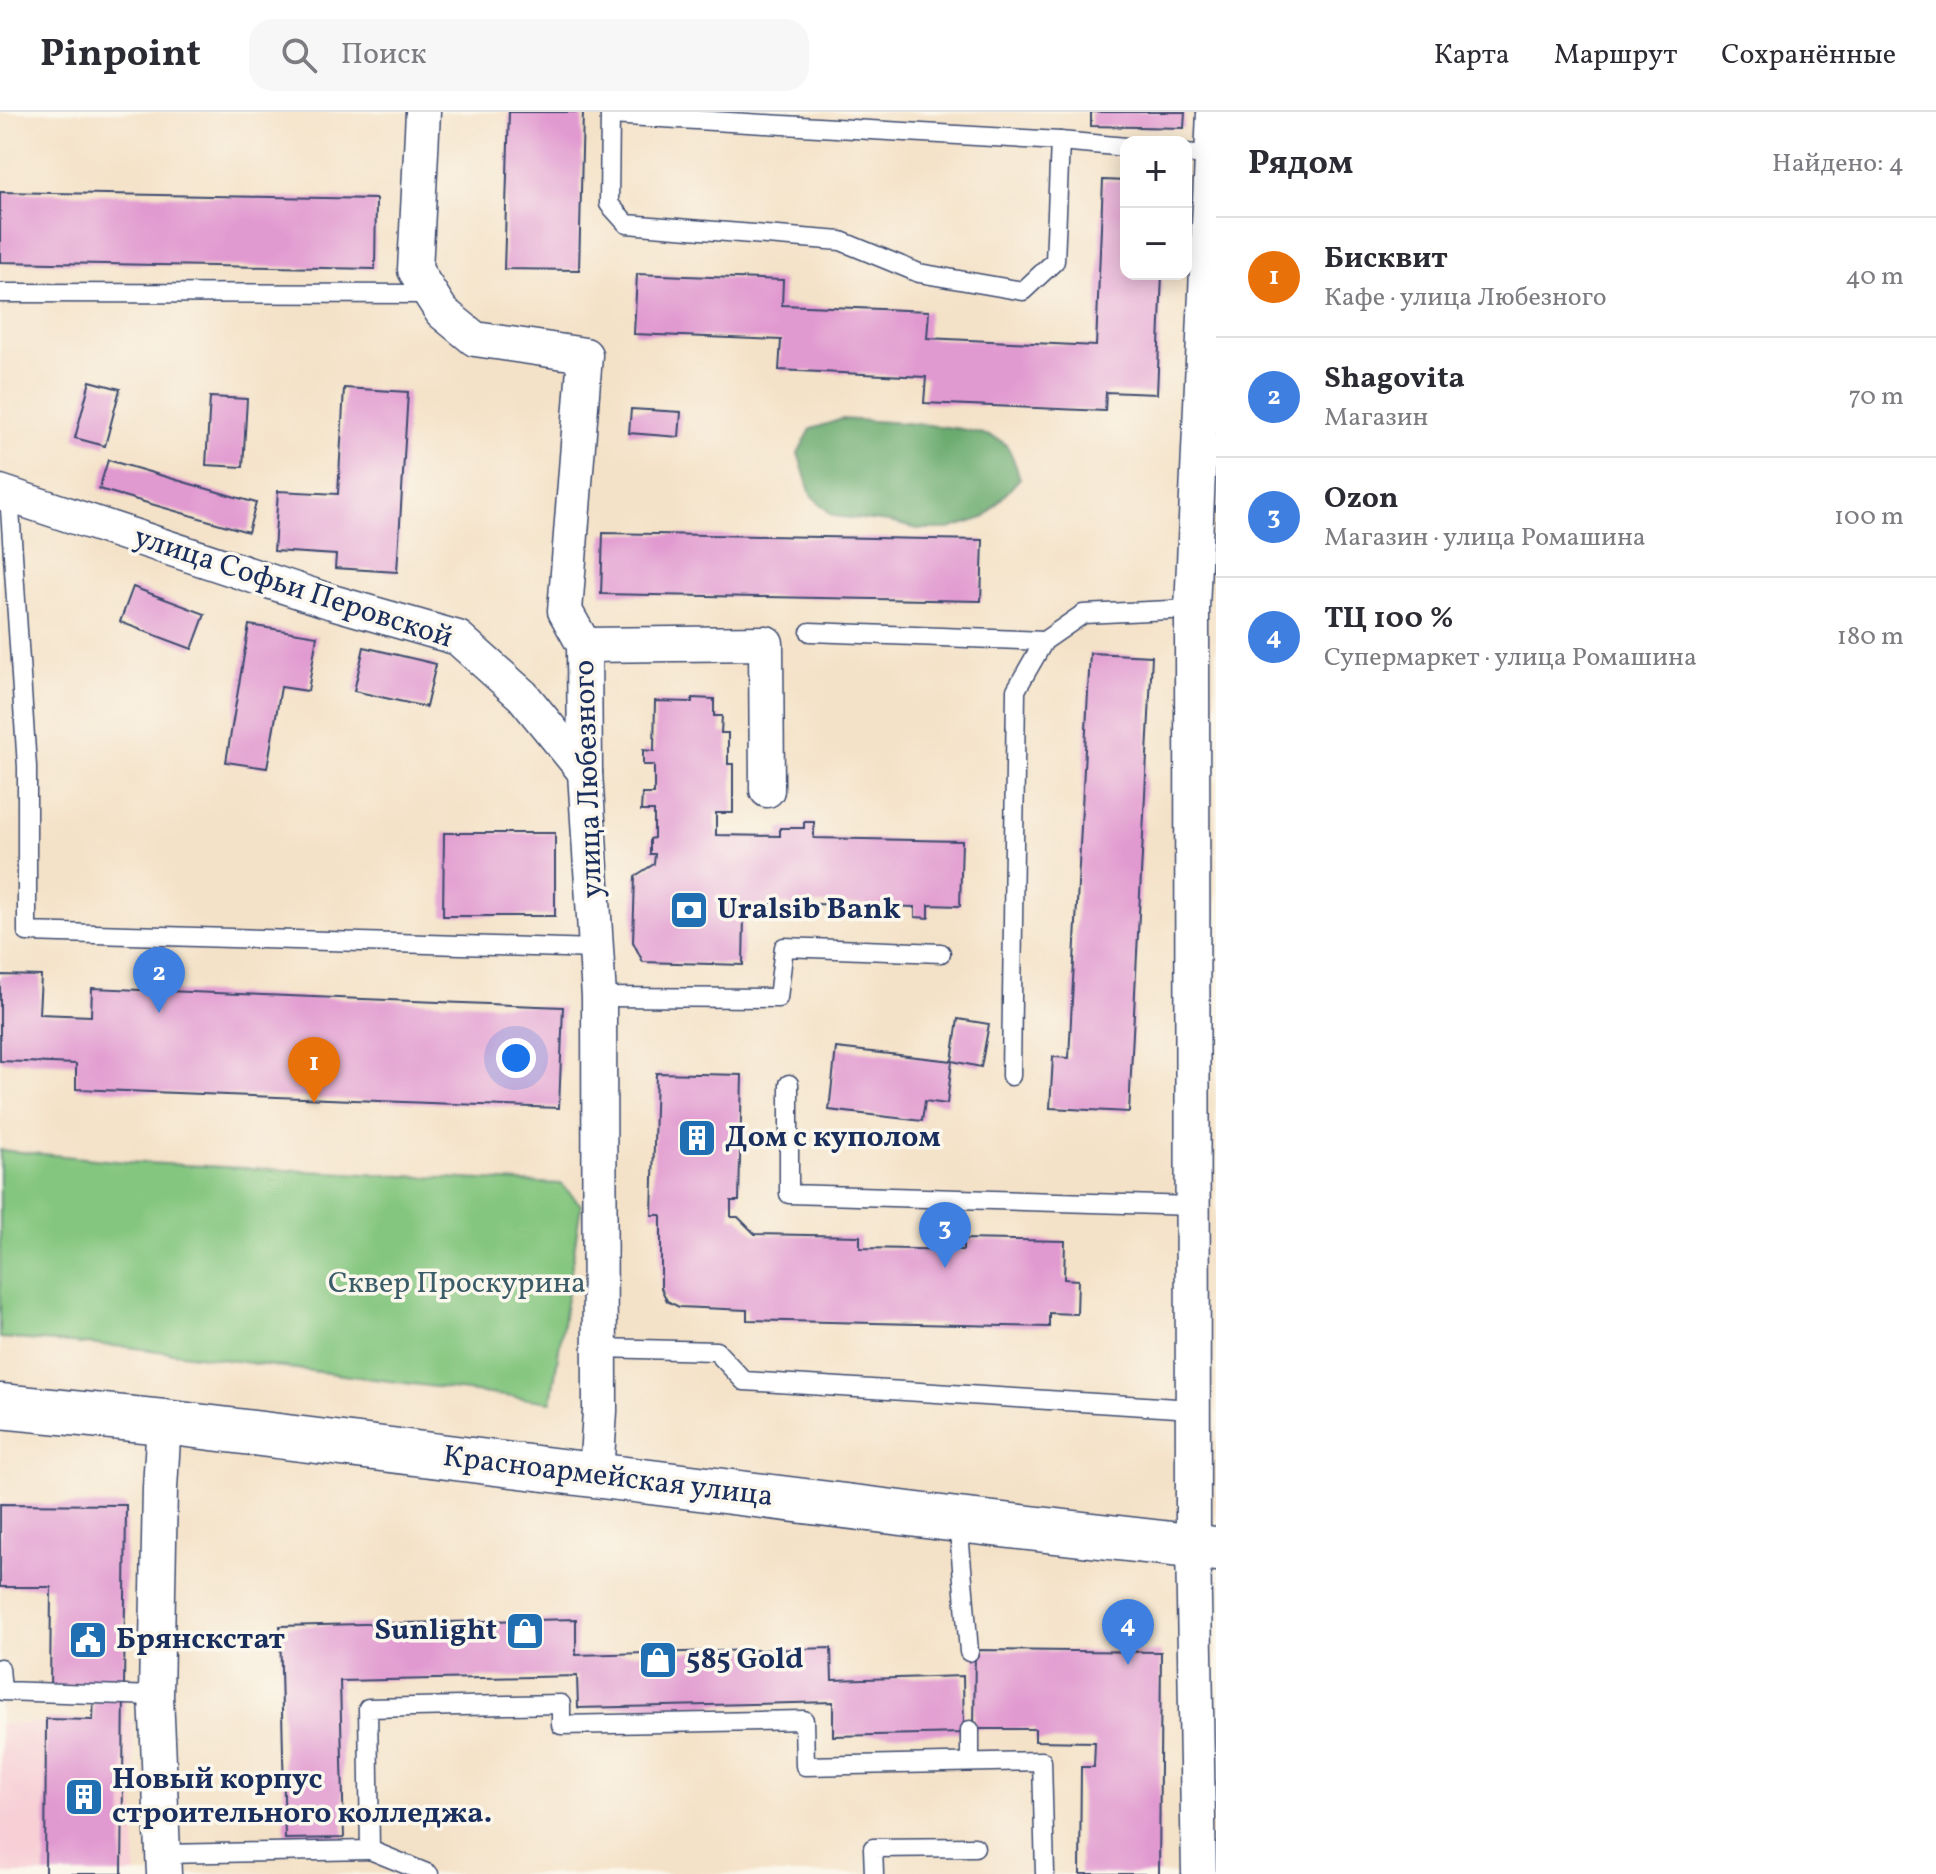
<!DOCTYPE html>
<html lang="ru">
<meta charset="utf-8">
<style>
:root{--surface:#fff;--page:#f7f7f7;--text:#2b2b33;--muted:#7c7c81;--line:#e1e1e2;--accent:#0f766e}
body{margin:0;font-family:Vollkorn,serif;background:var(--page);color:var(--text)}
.controls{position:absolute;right:24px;top:24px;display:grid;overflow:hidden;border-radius:16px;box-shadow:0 4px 20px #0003}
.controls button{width:72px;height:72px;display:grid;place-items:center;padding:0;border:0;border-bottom:2px solid var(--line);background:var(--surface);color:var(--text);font:40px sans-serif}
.you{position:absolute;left:516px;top:946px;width:28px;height:28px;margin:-20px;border:6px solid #fff;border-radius:50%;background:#1a73e8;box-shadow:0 0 0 12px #1a73e833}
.badge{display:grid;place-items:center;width:52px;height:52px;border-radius:50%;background:var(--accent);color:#fff;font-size:26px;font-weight:700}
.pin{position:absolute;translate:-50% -66px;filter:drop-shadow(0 2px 4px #0008)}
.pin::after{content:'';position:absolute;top:42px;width:28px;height:24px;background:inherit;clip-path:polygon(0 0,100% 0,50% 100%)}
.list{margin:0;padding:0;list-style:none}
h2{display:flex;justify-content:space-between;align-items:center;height:104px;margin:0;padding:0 32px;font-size:34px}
h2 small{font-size:26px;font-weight:400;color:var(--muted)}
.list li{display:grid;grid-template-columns:52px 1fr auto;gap:24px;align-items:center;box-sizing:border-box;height:120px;padding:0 32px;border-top:2px solid var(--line)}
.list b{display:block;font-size:30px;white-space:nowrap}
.list p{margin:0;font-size:26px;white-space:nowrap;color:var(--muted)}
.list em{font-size:26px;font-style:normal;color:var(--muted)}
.icon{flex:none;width:44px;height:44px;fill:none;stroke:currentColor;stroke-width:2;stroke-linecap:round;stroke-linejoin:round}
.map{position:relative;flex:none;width:1216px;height:1762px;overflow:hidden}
header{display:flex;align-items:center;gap:48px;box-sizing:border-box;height:112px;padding:0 40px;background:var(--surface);border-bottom:2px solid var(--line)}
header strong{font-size:38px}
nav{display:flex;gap:44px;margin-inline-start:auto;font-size:28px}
.search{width:560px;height:72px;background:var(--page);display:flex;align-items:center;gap:20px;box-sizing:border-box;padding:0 28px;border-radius:24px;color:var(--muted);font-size:30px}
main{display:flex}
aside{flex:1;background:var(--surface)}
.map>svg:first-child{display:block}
.built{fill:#f7cfd5}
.green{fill:#84c67f;stroke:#507a6e;stroke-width:2}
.forest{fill:#6bab6e;stroke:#436d66;stroke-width:2}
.building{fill:#e19ad0}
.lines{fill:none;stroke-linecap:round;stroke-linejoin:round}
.lane-casing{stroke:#3c4a6e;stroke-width:21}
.street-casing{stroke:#3c4a6e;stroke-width:37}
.primary-casing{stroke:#3c4a6e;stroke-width:47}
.lane{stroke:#fff;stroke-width:18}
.street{stroke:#fff;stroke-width:34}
.primary{stroke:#fff;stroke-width:44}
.labels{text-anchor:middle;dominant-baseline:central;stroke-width:7;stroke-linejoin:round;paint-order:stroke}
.street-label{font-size:30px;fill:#1b2f5e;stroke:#fbf7ec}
.poi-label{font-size:30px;font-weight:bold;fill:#1b2f5e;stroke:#fbf7ec;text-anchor:start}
.park-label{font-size:30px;fill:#3a5c68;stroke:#fbf7ec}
</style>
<header>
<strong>Pinpoint</strong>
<div class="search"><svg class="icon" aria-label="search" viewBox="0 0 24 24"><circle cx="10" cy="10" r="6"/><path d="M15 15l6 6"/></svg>Поиск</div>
<nav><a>Карта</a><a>Маршрут</a><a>Сохранённые</a></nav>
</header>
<main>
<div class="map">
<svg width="1216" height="1762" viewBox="0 0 1216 1762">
<rect width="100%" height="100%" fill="#fbf7ec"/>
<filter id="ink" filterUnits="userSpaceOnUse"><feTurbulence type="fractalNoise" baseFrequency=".0125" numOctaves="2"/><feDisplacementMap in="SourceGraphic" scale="16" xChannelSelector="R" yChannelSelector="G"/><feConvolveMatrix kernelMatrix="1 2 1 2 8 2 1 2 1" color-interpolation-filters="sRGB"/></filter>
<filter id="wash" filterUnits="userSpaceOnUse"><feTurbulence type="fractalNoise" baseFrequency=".006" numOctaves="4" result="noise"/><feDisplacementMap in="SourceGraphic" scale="32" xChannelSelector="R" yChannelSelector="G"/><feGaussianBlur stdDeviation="1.8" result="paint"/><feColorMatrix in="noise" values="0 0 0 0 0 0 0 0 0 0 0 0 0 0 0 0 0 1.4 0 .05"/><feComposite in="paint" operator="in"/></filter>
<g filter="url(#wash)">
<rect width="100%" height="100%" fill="#f4e2c8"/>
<path class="built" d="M 133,1609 L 136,1762 L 0,1762 L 0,1612 Z"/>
<path class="green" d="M 0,1038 L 127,1050 L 561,1072 L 581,1093 L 551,1290 L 127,1235 L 0,1226 Z"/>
<path class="forest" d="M 842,307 C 876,310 981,311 1005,332 C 1012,339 1016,356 1020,366 L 984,406 L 949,417 L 918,417 L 889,410 L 833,404 L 811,383 L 798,341 L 811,317 Z"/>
<g id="blocks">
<g class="building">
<path d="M 509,0 L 583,0 L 579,158 L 504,157 Z"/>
<path d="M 1091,0 L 1185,0 L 1184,16 L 1091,14 Z"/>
<path d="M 1103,68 L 1126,69 L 1126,162 L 1162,162 L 1157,282 L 1106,280 L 1105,299 L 924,291 L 926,265 L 779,258 L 781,228 L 634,222 L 637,162 L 783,168 L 782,193 L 929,199 L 927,226 L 1096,234 Z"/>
<path d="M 0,80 L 376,87 L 375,157 L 0,150 Z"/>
<path d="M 90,269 L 120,277 L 105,334 L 75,326 Z"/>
<path d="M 344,276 L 408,280 L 397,460 L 335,456 L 336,443 L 274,439 L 278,379 L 338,382 Z"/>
<path d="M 210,285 L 247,287 L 243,355 L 206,353 Z"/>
<path d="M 631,297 L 681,300 L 679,325 L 629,321 Z"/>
<path d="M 108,348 L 256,391 L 248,420 L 99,377 Z"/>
<path d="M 603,421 L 983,428 L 981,489 L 601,482 Z"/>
<path d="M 133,475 L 205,502 L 192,537 L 120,510 Z"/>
<path d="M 249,513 L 317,524 L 308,579 L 281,575 L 267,656 L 226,650 Z"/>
<path d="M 364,535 L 436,552 L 426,595 L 354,579 Z"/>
<path d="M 1090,541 L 1152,544 L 1129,1000 L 1050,996 L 1053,945 L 1069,946 Z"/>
<path d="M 692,586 L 714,587 L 714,604 L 722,604 L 721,621 L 728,621 L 728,652 L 733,652 L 733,701 L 716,701 L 716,723 L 780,724 L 780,716 L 804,716 L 804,710 L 814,710 L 814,726 L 962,729 L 960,794 L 929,793 L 929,806 L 915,805 L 915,795 L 884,794 L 883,804 L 866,804 L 867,793 L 810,792 L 810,804 L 790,803 L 790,792 L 767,792 L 767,804 L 744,804 L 743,853 L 643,850 L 633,830 L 635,764 L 654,752 L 655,742 L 650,742 L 650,727 L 654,726 L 654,699 L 641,699 L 642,682 L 654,682 L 654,653 L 643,653 L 643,638 L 654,639 L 655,589 L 692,590 Z"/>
<path d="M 444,721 L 555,721 L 555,804 L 443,804 Z"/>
<path d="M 0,863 L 41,864 L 39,902 L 91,904 L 92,876 L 563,895 L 559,996 L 76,977 L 76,952 L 0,949 Z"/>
<path d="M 958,907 L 989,912 L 981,955 L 952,949 Z"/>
<path d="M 836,936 L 952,949 L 947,992 L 925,989 L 922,1009 L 829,998 Z"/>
<path d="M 656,961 L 742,963 L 739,1089 L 731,1089 L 731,1105 L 738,1105 L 755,1122 L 860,1124 L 860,1136 L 963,1138 L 963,1127 L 1065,1129 L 1064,1167 L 1078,1168 L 1077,1202 L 1049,1201 L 1049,1215 L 747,1208 L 747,1198 L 679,1195 L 667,1189 L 661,1176 L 661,1103 L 652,1103 Z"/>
<path d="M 0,1392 L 126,1393 L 122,1762 L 45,1762 L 46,1607 L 93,1608 L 94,1581 L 50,1581 L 51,1475 L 0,1475 Z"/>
<path d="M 576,1507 L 576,1543 L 831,1536 L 832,1568 L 963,1564 L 964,1621 L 833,1624 L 833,1590 L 578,1596 L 577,1564 L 340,1569 L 344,1726 L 285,1727 L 280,1514 Z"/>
<path d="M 975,1538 L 1161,1540 L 1159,1762 L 1080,1762 L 1081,1655 L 1094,1655 L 1095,1630 L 1035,1629 L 1035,1617 L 974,1617 Z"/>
</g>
</g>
</g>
<g filter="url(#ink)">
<use href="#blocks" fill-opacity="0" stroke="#3c4a6e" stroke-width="2"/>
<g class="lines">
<defs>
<g id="lane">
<path d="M 610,0 L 609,92 L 627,112 L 841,129 L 919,161 L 1023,179 L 1055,149 L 1060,29"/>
<path d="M 610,3 L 1060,29 L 1126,35"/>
<path d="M 1186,41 L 1214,44"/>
<path d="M 0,181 L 431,182"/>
<path d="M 9,382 L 27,655 L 27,820 L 596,837"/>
<path d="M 810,520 L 1044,529"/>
<path d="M 599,885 L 778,886 L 784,835 L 941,841"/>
<path d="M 1011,964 L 1016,578 L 1044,529 L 1083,502 L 1192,497"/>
<path d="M 789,972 L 789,1082 L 1193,1094"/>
<path d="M 600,1236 L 716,1239 L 744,1269 L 1193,1297"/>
<path d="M 958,1408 L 969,1540"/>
<path d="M 0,1556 L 2,1579 L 156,1584"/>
<path d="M 970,1618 L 970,1650"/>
<path d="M 370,1738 L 429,1762"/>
<path d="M 164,1742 L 370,1738 L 368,1596 L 561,1592 L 561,1613 L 804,1608 L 805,1654 L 1042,1649 L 1045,1762"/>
<path d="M 874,1762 L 873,1736 L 975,1735"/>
</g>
<g id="street">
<path d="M 423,0 L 415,158 L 442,200 L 475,227 L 585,243 L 565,499 L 584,533 L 585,660 L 599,885 L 600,1299 L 596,1363"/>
<path d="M 0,380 L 332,490 L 458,526 L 523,584 L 585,660"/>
<path d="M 584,533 L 766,531 L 767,678"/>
<path d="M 164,1310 L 160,1376 L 156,1584 L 164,1762"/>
<path d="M 1199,1762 L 1193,1433 L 1192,497 L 1214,0"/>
</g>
<path id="primary" d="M 0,1294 L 164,1310 L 958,1408 L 1216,1437"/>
</defs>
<use href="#lane" class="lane-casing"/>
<use href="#street" class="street-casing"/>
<use href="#primary" class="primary-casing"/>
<use href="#lane" class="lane"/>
<use href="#street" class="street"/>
<use href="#primary" class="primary"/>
</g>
</g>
<defs>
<symbol id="bank-square" viewBox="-11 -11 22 22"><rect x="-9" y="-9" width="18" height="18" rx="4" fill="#1f6fb2" stroke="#fbf7ec"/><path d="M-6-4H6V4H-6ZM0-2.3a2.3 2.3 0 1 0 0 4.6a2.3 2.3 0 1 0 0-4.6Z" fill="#fff"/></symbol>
<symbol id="building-square" viewBox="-11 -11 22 22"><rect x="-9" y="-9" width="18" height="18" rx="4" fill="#1f6fb2" stroke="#fbf7ec"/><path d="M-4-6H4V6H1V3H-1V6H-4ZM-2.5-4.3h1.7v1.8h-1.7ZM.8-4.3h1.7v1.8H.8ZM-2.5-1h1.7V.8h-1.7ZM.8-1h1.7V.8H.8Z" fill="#fff"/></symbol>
<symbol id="shop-square" viewBox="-11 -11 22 22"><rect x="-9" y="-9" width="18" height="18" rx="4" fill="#1f6fb2" stroke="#fbf7ec"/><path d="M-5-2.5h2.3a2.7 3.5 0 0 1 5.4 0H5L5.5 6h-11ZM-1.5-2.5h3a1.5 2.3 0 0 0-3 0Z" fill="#fff"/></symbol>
<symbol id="civic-square" viewBox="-11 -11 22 22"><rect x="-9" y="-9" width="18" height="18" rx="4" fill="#1f6fb2" stroke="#fbf7ec"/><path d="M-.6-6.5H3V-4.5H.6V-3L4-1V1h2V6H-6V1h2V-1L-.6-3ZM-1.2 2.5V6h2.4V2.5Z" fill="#fff"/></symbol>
</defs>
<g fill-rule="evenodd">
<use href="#bank-square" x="667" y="776" width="44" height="44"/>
<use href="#building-square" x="675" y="1004" width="44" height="44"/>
<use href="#shop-square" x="503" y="1497" width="44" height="44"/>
<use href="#civic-square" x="66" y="1506" width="44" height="44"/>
<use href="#shop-square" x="636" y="1526" width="44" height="44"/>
<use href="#building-square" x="62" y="1663" width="44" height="44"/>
</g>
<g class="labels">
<g class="street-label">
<text transform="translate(293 476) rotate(18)">улица Софьи Перовской</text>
<text transform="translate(589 667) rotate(-92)">улица Любезного</text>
<text transform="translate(608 1365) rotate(7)">Красноармейская улица</text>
</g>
<g class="poi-label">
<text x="717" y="798">Uralsib Bank</text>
<text x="725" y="1026">Дом с куполом</text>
<text x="497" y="1519" text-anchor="end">Sunlight</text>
<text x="116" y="1528">Брянскстат</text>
<text x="686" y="1548">585 Gold</text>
<text x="112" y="1668">Новый корпус<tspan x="112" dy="34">строительного колледжа.</tspan></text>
</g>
<g class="park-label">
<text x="457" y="1172">Сквер Проскурина</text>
</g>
</g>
</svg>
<div class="controls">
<button>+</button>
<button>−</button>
</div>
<div class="you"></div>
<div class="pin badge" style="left:314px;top:991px;background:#e8710a">1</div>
<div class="pin badge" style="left:159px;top:901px;background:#3f7fe0">2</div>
<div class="pin badge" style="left:945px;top:1156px;background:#3f7fe0">3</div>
<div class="pin badge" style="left:1128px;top:1553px;background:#3f7fe0">4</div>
</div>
<aside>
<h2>Рядом<small>Найдено: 4</small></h2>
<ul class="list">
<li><span class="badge" style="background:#e8710a">1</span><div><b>Бисквит</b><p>Кафе · улица Любезного</p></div><em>40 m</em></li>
<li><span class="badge" style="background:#3f7fe0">2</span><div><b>Shagovita</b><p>Магазин</p></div><em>70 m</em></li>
<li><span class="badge" style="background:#3f7fe0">3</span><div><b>Ozon</b><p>Магазин · улица Ромашина</p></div><em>100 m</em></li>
<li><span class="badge" style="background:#3f7fe0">4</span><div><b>ТЦ 100 %</b><p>Супермаркет · улица Ромашина</p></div><em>180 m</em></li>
</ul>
</aside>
</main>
